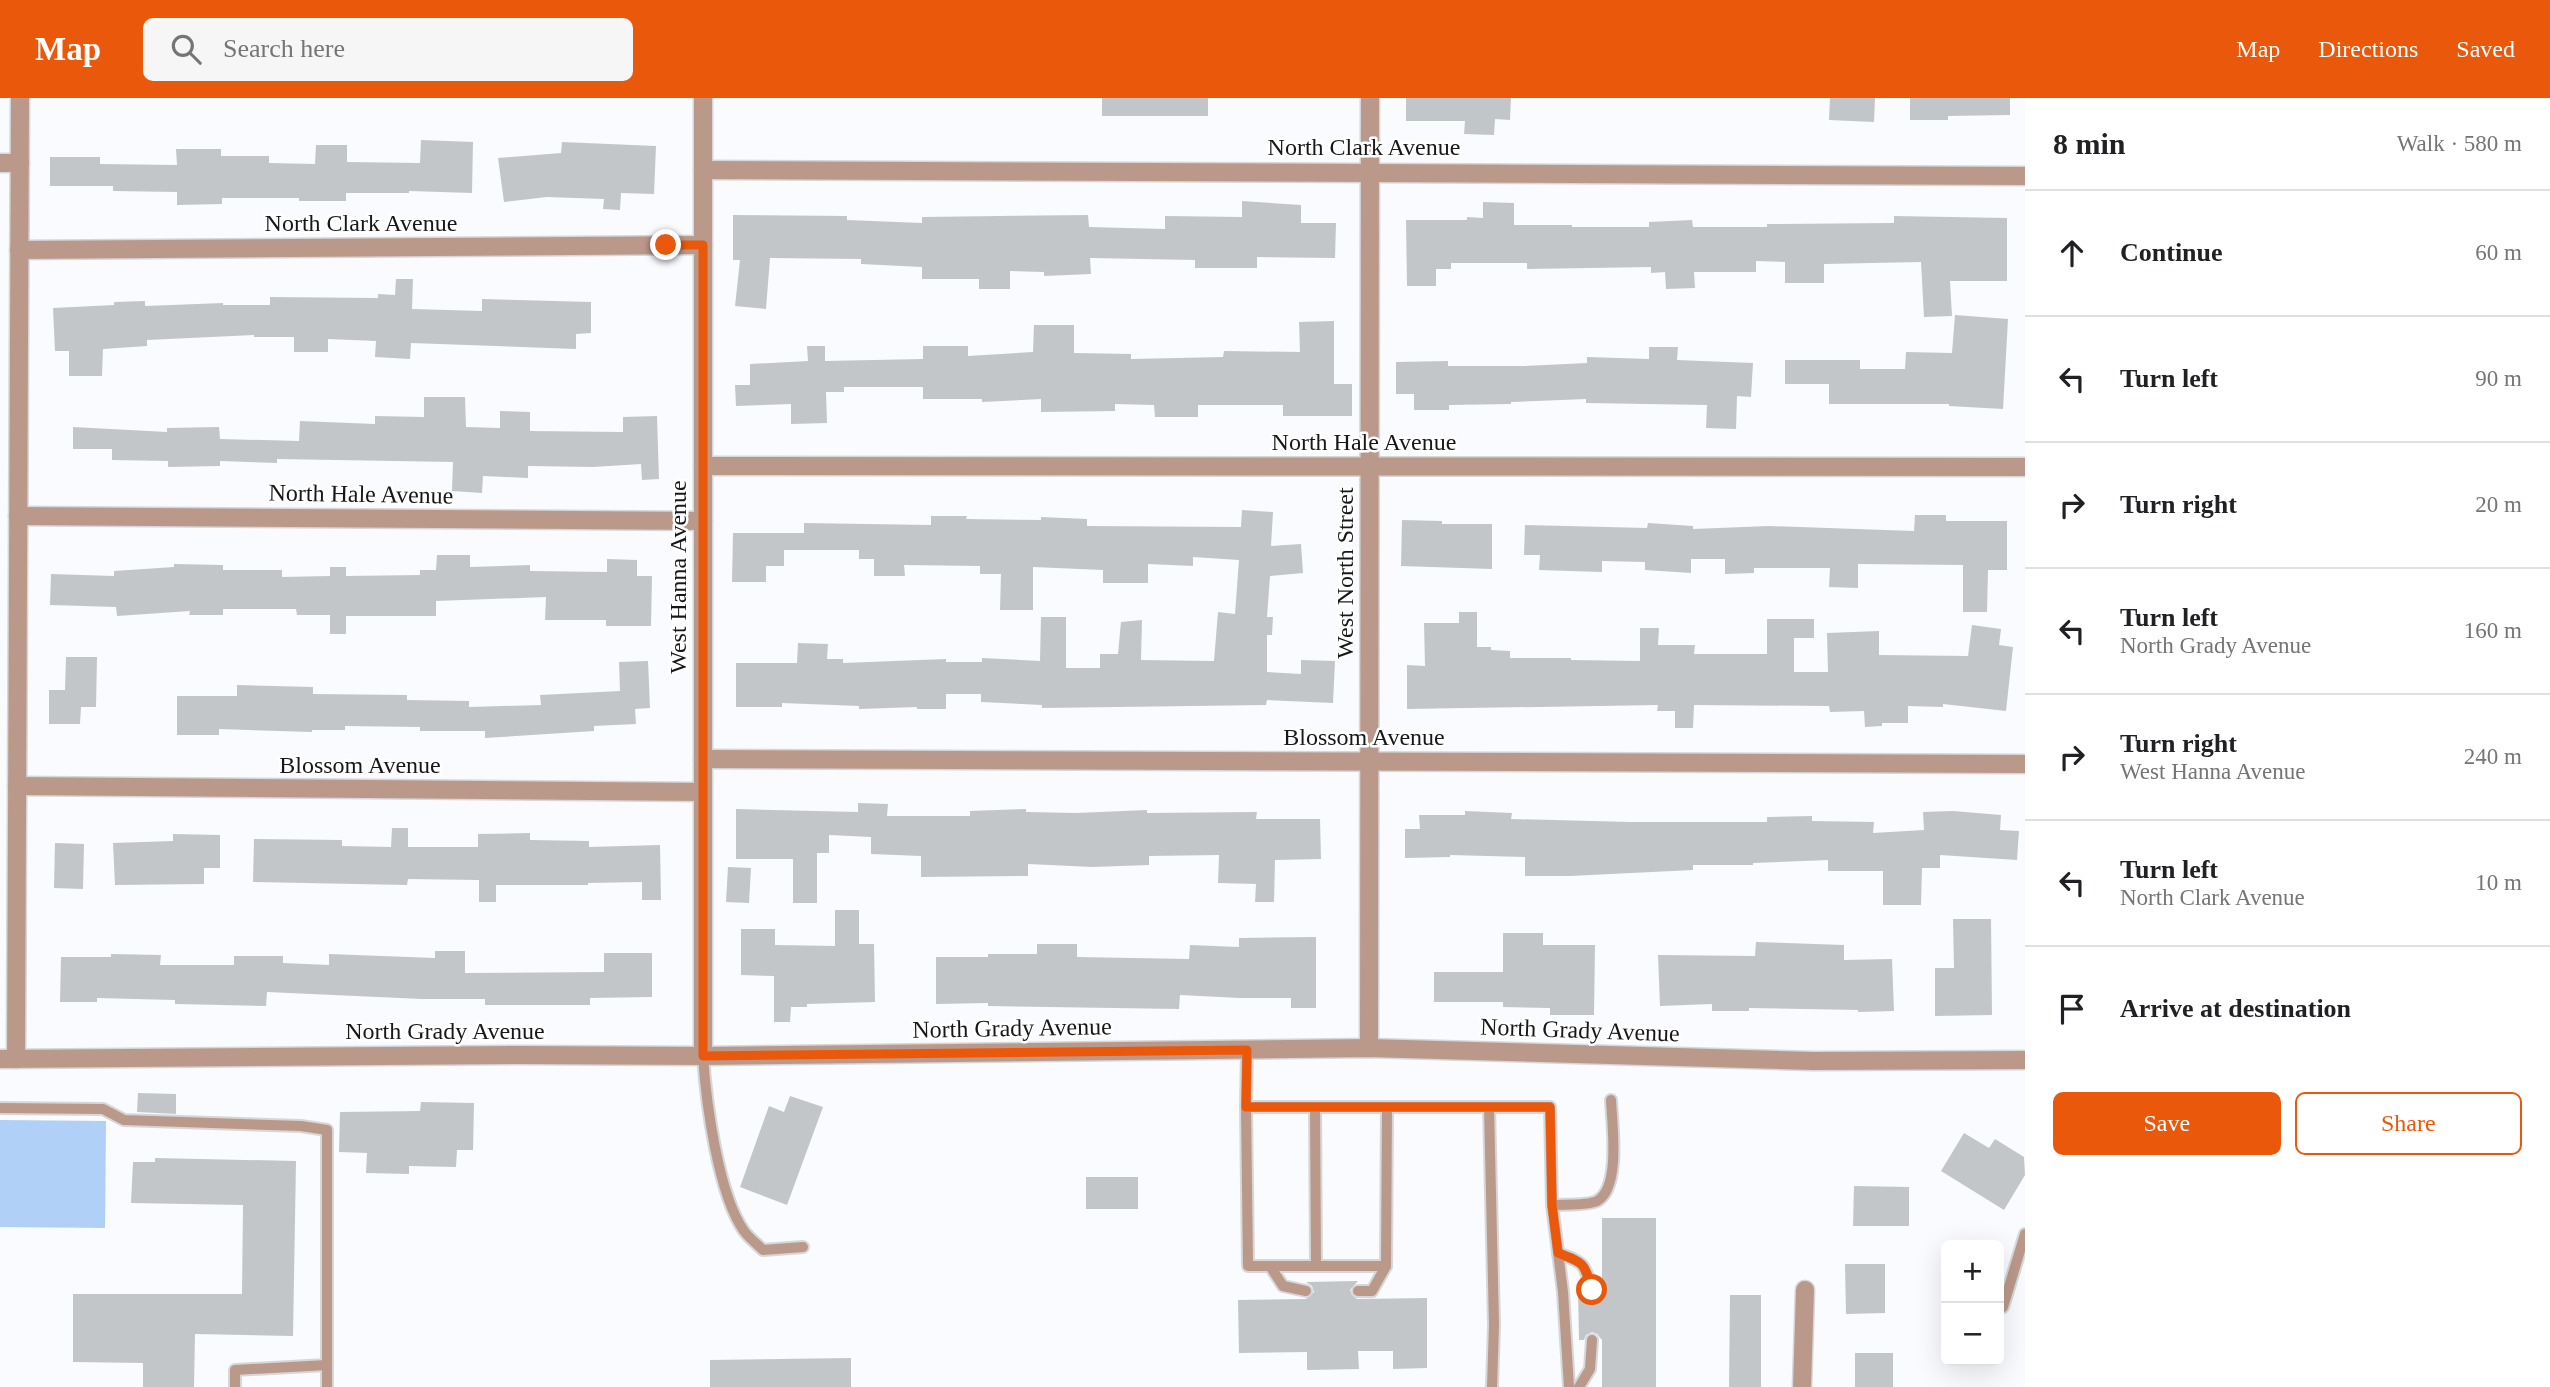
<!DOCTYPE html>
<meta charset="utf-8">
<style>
:root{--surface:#fff;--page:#f6f6f6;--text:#202124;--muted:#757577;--line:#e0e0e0;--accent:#ea580c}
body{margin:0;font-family:Georgia,serif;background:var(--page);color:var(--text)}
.controls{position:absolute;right:21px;bottom:21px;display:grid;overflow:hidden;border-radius:10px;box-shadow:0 7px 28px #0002}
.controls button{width:63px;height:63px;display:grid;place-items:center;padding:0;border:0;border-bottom:2px solid var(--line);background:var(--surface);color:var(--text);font:35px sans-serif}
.stop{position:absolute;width:21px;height:21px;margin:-16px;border:5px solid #ea580c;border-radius:50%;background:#fff}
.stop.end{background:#ea580c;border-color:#fff;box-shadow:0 2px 7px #0008}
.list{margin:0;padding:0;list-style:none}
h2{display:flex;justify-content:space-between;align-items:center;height:91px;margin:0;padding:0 28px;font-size:30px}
h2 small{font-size:23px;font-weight:400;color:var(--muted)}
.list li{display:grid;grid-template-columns:46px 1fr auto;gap:21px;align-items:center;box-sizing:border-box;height:126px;padding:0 28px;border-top:2px solid var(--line)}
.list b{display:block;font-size:26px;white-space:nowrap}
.list p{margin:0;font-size:23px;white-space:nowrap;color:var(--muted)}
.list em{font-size:23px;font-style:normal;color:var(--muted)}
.actions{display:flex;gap:14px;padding:21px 28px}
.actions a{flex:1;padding:16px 0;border:2px solid var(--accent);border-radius:10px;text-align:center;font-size:24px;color:var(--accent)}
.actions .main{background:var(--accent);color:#fff}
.icon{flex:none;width:38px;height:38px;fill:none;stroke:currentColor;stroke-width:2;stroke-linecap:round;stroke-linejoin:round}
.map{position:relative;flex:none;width:2025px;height:1289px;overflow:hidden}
header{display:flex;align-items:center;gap:42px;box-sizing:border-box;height:98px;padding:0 35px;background:var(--accent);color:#fff}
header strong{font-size:33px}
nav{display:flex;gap:38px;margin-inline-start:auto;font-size:24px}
.search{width:490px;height:63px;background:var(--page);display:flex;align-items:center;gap:18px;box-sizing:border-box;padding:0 24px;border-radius:10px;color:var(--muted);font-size:26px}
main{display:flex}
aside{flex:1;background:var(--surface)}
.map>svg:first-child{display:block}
.green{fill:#b0d0f8}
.building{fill:#c3c6c8}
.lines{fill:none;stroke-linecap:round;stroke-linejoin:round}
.service-casing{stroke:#d5d7d9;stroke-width:14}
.minor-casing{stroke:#d5d7d9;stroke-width:21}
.service{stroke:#bb998a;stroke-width:10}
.minor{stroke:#bb998a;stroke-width:18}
.route{stroke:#ea580c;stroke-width:9}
.labels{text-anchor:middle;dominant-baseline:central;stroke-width:5;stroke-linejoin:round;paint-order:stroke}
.street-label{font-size:24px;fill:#161718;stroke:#fff}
</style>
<header>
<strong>Map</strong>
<div class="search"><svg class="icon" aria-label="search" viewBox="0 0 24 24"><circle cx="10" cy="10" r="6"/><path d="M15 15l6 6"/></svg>Search here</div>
<nav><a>Map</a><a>Directions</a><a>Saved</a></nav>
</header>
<main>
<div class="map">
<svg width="2025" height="1289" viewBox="0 0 2025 1289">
<rect width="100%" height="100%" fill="#f9fbfe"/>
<path class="green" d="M 0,1022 L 106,1023 L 105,1130 L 0,1129 Z"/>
<g class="building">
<rect x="1102" y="0" width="106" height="18"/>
<path d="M 1406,0 L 1511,0 L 1510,22 L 1495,21 L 1494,37 L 1464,36 L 1465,23 L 1406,23 Z"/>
<path d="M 1830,0 L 1875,0 L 1874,24 L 1829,22 Z"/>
<path d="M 1910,0 L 2010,0 L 2010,17 L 1948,18 L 1948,22 L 1910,22 Z"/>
<path d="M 421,42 L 473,44 L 472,95 L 409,93 L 409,95 L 346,95 L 346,103 L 299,103 L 299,100 L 222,100 L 222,106 L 177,107 L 177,94 L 113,93 L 113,88 L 50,88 L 50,59 L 100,59 L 100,66 L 177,67 L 176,51 L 221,51 L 221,58 L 269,58 L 269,65 L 315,66 L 316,47 L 347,47 L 347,64 L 420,65 Z"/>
<path d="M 562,44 L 656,48 L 654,96 L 621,95 L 620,112 L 603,111 L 604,101 L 547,99 L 504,104 L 498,60 L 561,55 Z"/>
<path d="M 1242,103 L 1301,107 L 1301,125 L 1336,125 L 1335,160 L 1257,159 L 1257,170 L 1195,170 L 1195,162 L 1090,160 L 1091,176 L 1044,178 L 1044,174 L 1010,173 L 1010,191 L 979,191 L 979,181 L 922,181 L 922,169 L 861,166 L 861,161 L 770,160 L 766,211 L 735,208 L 740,162 L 733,162 L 733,117 L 847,118 L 847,122 L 922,125 L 922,119 L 1088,117 L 1089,129 L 1165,131 L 1165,118 L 1242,119 Z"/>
<path d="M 1483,104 L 1514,105 L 1514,127 L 1572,127 L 1572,129 L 1649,129 L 1649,124 L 1692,122 L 1693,129 L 1767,129 L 1767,126 L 1894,125 L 1894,118 L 2007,120 L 2007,183 L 1950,183 L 1952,218 L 1924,219 L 1921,164 L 1824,166 L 1824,185 L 1785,185 L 1785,164 L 1756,163 L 1756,174 L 1694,174 L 1695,190 L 1666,191 L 1665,174 L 1651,175 L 1651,169 L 1527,171 L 1527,165 L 1451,165 L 1451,171 L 1436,171 L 1436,188 L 1407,188 L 1406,122 L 1467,122 L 1467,119 L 1483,120 Z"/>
<path d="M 396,181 L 413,181 L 412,211 L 482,213 L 482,201 L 591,204 L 591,235 L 576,236 L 576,251 L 411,245 L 410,261 L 375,259 L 376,243 L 328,241 L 328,254 L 294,254 L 294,239 L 254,239 L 254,237 L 147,242 L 147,248 L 103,251 L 102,278 L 69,278 L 69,253 L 55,253 L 53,210 L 114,207 L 114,204 L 145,203 L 145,208 L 223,205 L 223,207 L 270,207 L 270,199 L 378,200 L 378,196 L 395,197 Z"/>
<path d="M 1955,217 L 2008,221 L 2003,311 L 1949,308 L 1949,306 L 1829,306 L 1829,286 L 1785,286 L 1785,262 L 1860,262 L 1860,271 L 1905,271 L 1906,254 L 1952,255 Z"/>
<path d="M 1334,223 L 1334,286 L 1352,286 L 1352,318 L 1283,318 L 1283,307 L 1198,307 L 1198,319 L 1155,319 L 1154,307 L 1115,306 L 1115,313 L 1041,314 L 1041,301 L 982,304 L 982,301 L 923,301 L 923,289 L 844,289 L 844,294 L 826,294 L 827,325 L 791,326 L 791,306 L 736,308 L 735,287 L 750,287 L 750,266 L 808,263 L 807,248 L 825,248 L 825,263 L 923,261 L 923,248 L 968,248 L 968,258 L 1033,254 L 1034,227 L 1074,227 L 1074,255 L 1131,256 L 1131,261 L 1223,259 L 1224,253 L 1300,254 L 1299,224 Z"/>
<path d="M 1649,249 L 1678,249 L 1677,262 L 1753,265 L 1751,299 L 1737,298 L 1736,331 L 1706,330 L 1707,307 L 1586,305 L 1586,301 L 1511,304 L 1511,306 L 1449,307 L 1449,312 L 1414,312 L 1414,296 L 1396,296 L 1396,264 L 1448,263 L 1448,268 L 1524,268 L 1587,265 L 1587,259 L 1649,261 Z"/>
<path d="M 424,299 L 465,299 L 466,329 L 500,330 L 500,313 L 530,314 L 530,333 L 623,334 L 623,319 L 657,318 L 659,381 L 642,382 L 641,366 L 593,369 L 528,368 L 528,380 L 483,378 L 482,395 L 452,393 L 453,364 L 277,361 L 277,365 L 220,363 L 220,368 L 168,369 L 168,363 L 112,362 L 112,351 L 73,351 L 73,329 L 167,334 L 167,330 L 219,329 L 220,341 L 299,343 L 300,323 L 375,326 L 375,318 L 424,319 Z"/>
<path d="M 1242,412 L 1273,414 L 1271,448 L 1301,446 L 1303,475 L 1270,478 L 1267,519 L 1273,519 L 1272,537 L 1267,537 L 1267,574 L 1301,576 L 1301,562 L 1335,563 L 1333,605 L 1267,602 L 1266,607 L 1042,610 L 1042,607 L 981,604 L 981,596 L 946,596 L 946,611 L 917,611 L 917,609 L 859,611 L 859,608 L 782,605 L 782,609 L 736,609 L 736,565 L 797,565 L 798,545 L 828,546 L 827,561 L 843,561 L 843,565 L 946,561 L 946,564 L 982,564 L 982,560 L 1040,563 L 1041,519 L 1066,519 L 1066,570 L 1100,570 L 1100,556 L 1118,556 L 1121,524 L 1142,522 L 1141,562 L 1214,563 L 1218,514 L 1235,516 L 1239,462 L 1193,459 L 1193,468 L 1148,466 L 1148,485 L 1103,485 L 1103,472 L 1033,469 L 1033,512 L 1000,512 L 1001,476 L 980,476 L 980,468 L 904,467 L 905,478 L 874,478 L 874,461 L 859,461 L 859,452 L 784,452 L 784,468 L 766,468 L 766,484 L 732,484 L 733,435 L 804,435 L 804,425 L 931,427 L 931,418 L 967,418 L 966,421 L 1041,422 L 1041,419 L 1087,421 L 1087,428 L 1241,429 Z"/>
<path d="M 1915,417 L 1946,417 L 1946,423 L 2007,423 L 2007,472 L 1988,472 L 1987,514 L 1963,514 L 1963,467 L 1858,466 L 1858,490 L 1829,489 L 1830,470 L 1754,470 L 1754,475 L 1725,476 L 1725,461 L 1691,461 L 1691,475 L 1645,472 L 1645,464 L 1602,463 L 1602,474 L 1539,472 L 1540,457 L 1524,457 L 1525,427 L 1647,430 L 1648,425 L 1693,428 L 1693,431 L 1769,428 L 1914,433 Z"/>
<path d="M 1402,422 L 1442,423 L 1442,426 L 1492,426 L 1492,471 L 1401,468 Z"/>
<path d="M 437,457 L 470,457 L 470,469 L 530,467 L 530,473 L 607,474 L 607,461 L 637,462 L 637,478 L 652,478 L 651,528 L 606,528 L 606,522 L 545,522 L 546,499 L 436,503 L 436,518 L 346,518 L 346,536 L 330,536 L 330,517 L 297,517 L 296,511 L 223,511 L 223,517 L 189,517 L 190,513 L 117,518 L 116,509 L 50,507 L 51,476 L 114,478 L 114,473 L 174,469 L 174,466 L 223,467 L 223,472 L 282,472 L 282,479 L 330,478 L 330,469 L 346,469 L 346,478 L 420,477 L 420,472 L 436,472 Z"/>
<path d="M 1459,514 L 1477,514 L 1477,549 L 1491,549 L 1491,552 L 1510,553 L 1510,560 L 1571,560 L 1571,562 L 1640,563 L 1640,530 L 1659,530 L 1658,547 L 1695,547 L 1694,556 L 1767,556 L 1767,521 L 1814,521 L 1814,540 L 1794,540 L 1794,574 L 1828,574 L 1827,535 L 1879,533 L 1879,557 L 1968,558 L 1972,527 L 2001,531 L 1999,547 L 2013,549 L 2006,613 L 1943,606 L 1943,609 L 1908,608 L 1908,625 L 1882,625 L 1882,628 L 1865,629 L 1864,613 L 1830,614 L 1829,608 L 1694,607 L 1693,630 L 1675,630 L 1675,613 L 1657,613 L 1658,607 L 1407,611 L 1407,567 L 1425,568 L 1424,525 L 1459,525 Z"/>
<path d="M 66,559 L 97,559 L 96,609 L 81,609 L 80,626 L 49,626 L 49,592 L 65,592 Z"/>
<path d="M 648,563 L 650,610 L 635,611 L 636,626 L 594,628 L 594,633 L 485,640 L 485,633 L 420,633 L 420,629 L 345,628 L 345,632 L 312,632 L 312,634 L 219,631 L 219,637 L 177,637 L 177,598 L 237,598 L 237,587 L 313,589 L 313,596 L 407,597 L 407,602 L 469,603 L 469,609 L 541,607 L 540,597 L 620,593 L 619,564 Z"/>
<path d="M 858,705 L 888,706 L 887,718 L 970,718 L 970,713 L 1026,711 L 1026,714 L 1076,715 L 1147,712 L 1147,715 L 1257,714 L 1256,721 L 1320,721 L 1321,761 L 1275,762 L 1274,804 L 1255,804 L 1256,786 L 1218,785 L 1219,757 L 1149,758 L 1149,767 L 1093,769 L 1028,766 L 1028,778 L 921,779 L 921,758 L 871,756 L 871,739 L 829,737 L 829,755 L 817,755 L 817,805 L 793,805 L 793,761 L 736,761 L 736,711 L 858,714 Z"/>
<path d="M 1465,713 L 1512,715 L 1511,721 L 1631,724 L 1767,724 L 1767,719 L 1812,718 L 1812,723 L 1874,724 L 1873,735 L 1924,732 L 1923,714 L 1953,713 L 2001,717 L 2000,732 L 2019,733 L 2017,762 L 1940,757 L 1940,770 L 1922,770 L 1921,807 L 1883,807 L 1883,773 L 1828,773 L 1828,762 L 1753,765 L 1753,767 L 1693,767 L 1693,772 L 1570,778 L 1525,778 L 1525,759 L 1450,757 L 1450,759 L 1405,760 L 1405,731 L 1420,731 L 1419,717 L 1465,717 Z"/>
<path d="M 392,730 L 408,730 L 408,749 L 478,749 L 478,736 L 530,735 L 530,742 L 589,743 L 589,749 L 660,747 L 661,802 L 642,802 L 642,784 L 588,785 L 588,787 L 496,787 L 496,804 L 479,804 L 479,782 L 408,781 L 407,787 L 253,784 L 254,741 L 342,742 L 342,748 L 391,749 Z"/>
<path d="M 173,736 L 220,737 L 220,770 L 204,770 L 204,786 L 115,787 L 113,745 L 173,743 Z"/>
<path d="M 55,745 L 84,746 L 83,791 L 54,790 Z"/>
<path d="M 728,769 L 751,770 L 749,805 L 726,804 Z"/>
<path d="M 835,812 L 859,812 L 859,846 L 874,846 L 875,904 L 807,906 L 807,909 L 791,909 L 790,924 L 774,924 L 774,878 L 741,877 L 741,831 L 775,831 L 775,847 L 835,848 Z"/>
<path d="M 1953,821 L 1991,821 L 1992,917 L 1935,918 L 1935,870 L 1954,870 Z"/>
<path d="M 1503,835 L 1543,835 L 1543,847 L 1595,847 L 1594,917 L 1550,917 L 1550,910 L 1503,909 L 1503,904 L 1434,904 L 1434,874 L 1503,874 Z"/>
<path d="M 1316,839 L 1316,910 L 1291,910 L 1291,900 L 1240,900 L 1180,897 L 1179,911 L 988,908 L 988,905 L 936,906 L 936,859 L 988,859 L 988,856 L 1037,856 L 1037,846 L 1077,846 L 1077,859 L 1189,861 L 1190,847 L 1239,849 L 1239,840 Z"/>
<path d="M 1756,844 L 1844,847 L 1844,862 L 1892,861 L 1894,913 L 1858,914 L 1858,912 L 1749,910 L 1749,913 L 1712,913 L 1712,906 L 1660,908 L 1658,857 L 1755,858 Z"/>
<path d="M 435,853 L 465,853 L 465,875 L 604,874 L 604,855 L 652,855 L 652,899 L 590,900 L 590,907 L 485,907 L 485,901 L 422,901 L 267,894 L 266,908 L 175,906 L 175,902 L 97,900 L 97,904 L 60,904 L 61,859 L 111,859 L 111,856 L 161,857 L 160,867 L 234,867 L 234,858 L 283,858 L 283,865 L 329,867 L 329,856 L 435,860 Z"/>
<path d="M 138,995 L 176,996 L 176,1016 L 137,1014 Z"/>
<path d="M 790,998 L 823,1009 L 787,1107 L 740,1089 L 769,1008 L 784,1014 Z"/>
<path d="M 421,1004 L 474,1005 L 473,1052 L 457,1052 L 456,1069 L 409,1068 L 409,1076 L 366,1075 L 367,1055 L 339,1054 L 340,1014 L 420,1013 Z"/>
<path d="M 1964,1035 L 1989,1050 L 1995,1041 L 2024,1059 L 2025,1077 L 2004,1112 L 1941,1073 Z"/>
<path d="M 155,1060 L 296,1063 L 293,1238 L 195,1236 L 194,1289 L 143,1289 L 143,1265 L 73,1264 L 73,1196 L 242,1196 L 243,1107 L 131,1105 L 133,1064 L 155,1064 Z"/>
<rect x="1086" y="1079" width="52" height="32"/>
<path d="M 1854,1088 L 1909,1089 L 1909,1128 L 1853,1128 Z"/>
<path d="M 1602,1120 L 1656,1120 L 1656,1289 L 1602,1289 L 1602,1242 L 1597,1236 L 1592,1234 L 1586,1237 L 1584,1242 L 1579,1242 L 1578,1192 L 1584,1192 L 1591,1200 L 1597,1198 L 1600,1192 L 1602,1192 Z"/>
<path d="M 1845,1166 L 1885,1166 L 1885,1215 L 1846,1216 Z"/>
<path d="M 1358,1183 L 1350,1192 L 1352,1197 L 1357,1201 L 1427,1200 L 1427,1270 L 1393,1271 L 1393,1253 L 1358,1253 L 1359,1271 L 1307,1272 L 1307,1254 L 1239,1255 L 1238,1202 L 1306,1201 L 1314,1194 L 1312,1188 L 1306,1184 Z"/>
<path d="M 1730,1197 L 1761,1197 L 1761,1289 L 1729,1289 Z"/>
<rect x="1855" y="1255" width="38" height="34"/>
<path d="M 851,1260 L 851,1289 L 710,1289 L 710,1262 Z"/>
</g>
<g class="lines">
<defs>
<g id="service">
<path d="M 1247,952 L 1246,1009 L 1550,1009 L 1552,1107 L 1563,1194 L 1569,1289"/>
<path d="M 703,958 C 706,1004 718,1096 744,1133 C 749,1140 757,1146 763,1152 L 803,1149"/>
<path d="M 1246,1009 L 1248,1168 L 1386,1168 L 1387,1009"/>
<path d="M 1315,1009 L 1316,1168"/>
<path d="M 1489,1009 L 1494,1227 L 1492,1289"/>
<path d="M 0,1010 L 103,1011 L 124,1022 L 301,1028 L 327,1032 L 327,1289"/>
<path d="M 1552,1107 C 1565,1106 1586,1108 1597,1103 C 1621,1090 1612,1026 1611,1002"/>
<path d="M 1558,1155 C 1585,1165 1584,1165 1592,1192"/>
<path d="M 1270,1168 L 1283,1188 L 1306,1193"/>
<path d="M 1358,1193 L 1372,1193 L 1386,1168"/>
<path d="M 2003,1209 L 2025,1136"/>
<path d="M 235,1289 L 235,1272 L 327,1267"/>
<path d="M 1579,1289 L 1590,1271 L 1592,1242"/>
</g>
<g id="minor">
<path d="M 0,65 L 20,65"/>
<path d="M 703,72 L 2025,78"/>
<path d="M 19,152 L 703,147"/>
<path d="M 703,368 L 2025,369"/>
<path d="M 18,418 L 703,423"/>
<path d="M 703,661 L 2025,666"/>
<path d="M 17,688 L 703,694"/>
<path d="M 1369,950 L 1370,0"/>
<path d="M 703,958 L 703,0"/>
<path d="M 0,961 L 522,957 L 703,958 L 1369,950 L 1813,963 L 2025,962"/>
<path d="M 16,961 L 20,0"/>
<path d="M 1802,1289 L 1805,1192"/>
</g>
</defs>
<use href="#service" class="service-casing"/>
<use href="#minor" class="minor-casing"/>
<use href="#service" class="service"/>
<use href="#minor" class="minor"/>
</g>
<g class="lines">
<path class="route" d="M 666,147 L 703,147 L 703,958 L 1247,952 L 1246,1009 L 1550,1009 L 1552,1107 L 1558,1155 C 1585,1165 1584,1165 1592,1192"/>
</g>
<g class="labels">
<g class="street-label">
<text x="1364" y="49">North Clark Avenue</text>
<text x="361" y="125">North Clark Avenue</text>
<text x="1364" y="344">North Hale Avenue</text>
<text transform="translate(361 396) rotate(1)">North Hale Avenue</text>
<text transform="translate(1345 475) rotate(-90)">West North Street</text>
<text transform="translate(678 479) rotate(-90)">West Hanna Avenue</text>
<text x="1364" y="639">Blossom Avenue</text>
<text x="360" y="667">Blossom Avenue</text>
<text transform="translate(1012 930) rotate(-1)">North Grady Avenue</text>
<text transform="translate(1580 932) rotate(2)">North Grady Avenue</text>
<text x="445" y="933">North Grady Avenue</text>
</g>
</g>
</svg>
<div class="controls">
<button>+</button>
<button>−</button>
</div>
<div class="stop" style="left:1592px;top:1192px"></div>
<div class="stop end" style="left:666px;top:147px"></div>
</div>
<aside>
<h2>8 min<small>Walk · 580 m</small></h2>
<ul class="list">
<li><svg class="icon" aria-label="ahead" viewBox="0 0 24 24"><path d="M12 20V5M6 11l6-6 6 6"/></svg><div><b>Continue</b></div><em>60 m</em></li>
<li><svg class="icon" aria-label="left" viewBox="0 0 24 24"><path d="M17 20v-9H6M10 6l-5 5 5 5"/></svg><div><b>Turn left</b></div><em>90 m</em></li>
<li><svg class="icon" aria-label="right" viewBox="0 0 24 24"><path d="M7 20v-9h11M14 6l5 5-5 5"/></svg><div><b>Turn right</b></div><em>20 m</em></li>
<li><svg class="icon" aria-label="left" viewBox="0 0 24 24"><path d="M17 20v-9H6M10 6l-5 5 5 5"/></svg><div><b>Turn left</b><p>North Grady Avenue</p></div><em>160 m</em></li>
<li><svg class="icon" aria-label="right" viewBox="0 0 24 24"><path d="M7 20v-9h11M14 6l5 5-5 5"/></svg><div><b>Turn right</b><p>West Hanna Avenue</p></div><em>240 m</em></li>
<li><svg class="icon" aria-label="left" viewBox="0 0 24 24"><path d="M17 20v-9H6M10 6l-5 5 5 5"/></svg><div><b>Turn left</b><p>North Clark Avenue</p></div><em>10 m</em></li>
<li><svg class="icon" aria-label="arrive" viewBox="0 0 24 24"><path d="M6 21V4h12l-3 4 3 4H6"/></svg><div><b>Arrive at destination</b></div></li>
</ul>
<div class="actions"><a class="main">Save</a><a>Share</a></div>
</aside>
</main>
